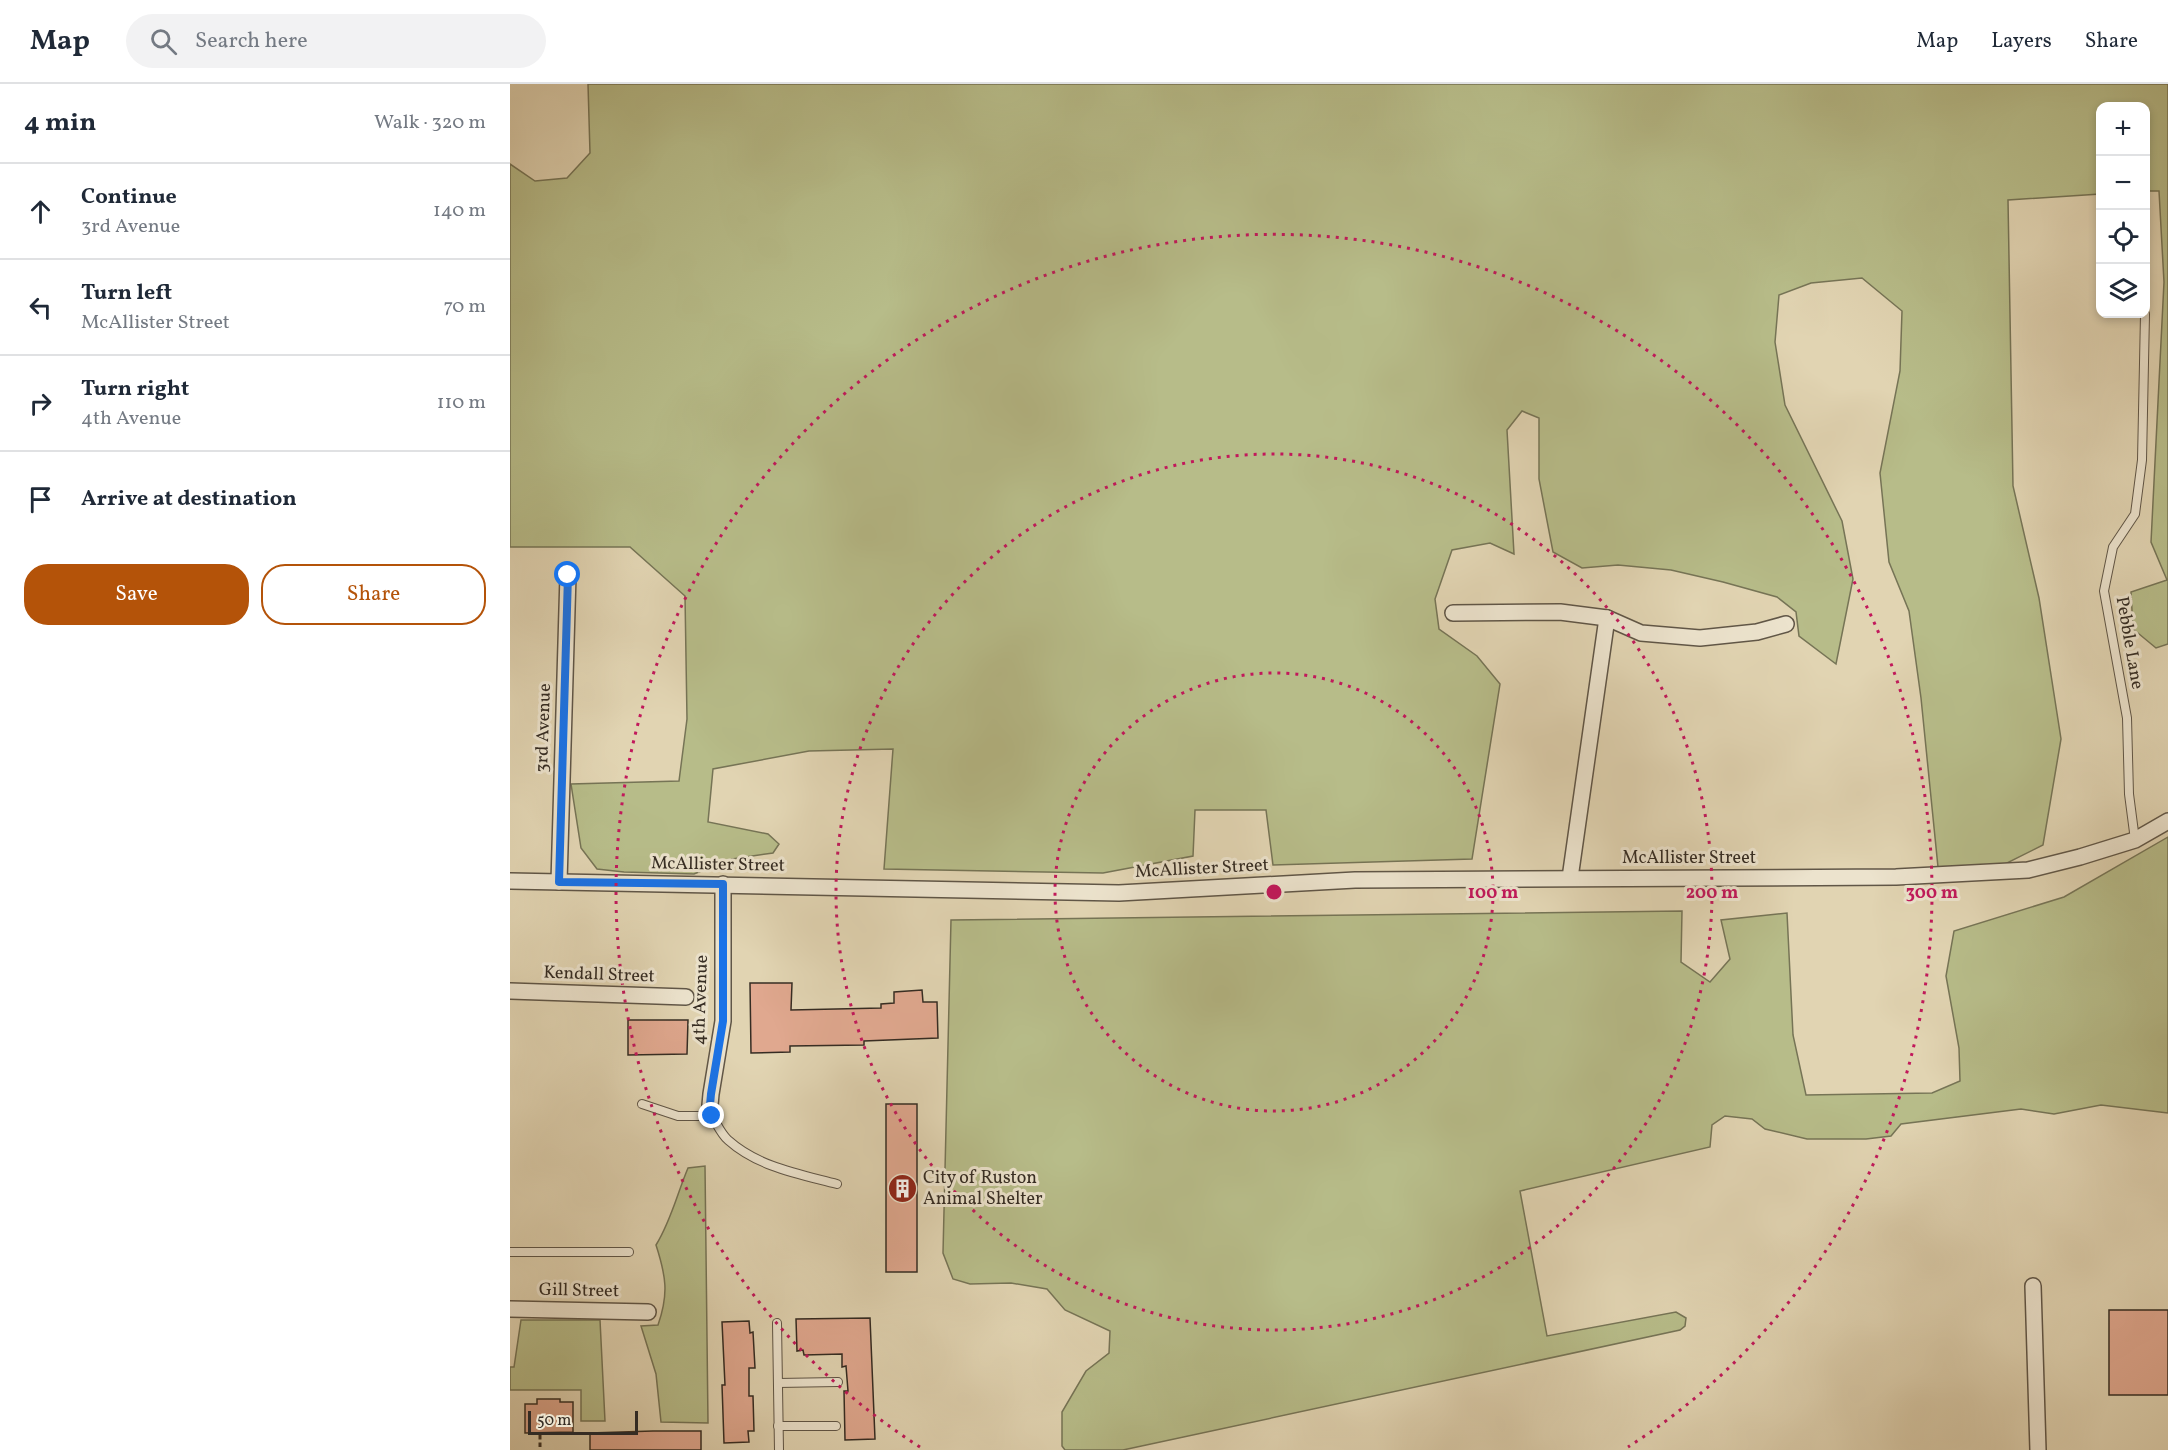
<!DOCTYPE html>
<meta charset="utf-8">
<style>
:root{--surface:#fff;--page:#f2f2f3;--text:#1f2937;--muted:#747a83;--line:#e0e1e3;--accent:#b45309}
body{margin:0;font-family:Vollkorn,serif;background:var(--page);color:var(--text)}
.controls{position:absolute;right:18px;top:18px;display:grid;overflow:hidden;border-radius:12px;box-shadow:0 3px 9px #0003}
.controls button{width:54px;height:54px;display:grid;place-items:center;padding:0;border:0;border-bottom:2px solid var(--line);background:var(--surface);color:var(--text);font:30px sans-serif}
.scale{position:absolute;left:18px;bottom:15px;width:110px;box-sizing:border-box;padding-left:6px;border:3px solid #352c23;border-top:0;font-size:16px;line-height:21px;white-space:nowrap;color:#352c23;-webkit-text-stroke:4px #ece3cd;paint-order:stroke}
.stop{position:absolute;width:18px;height:18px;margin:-14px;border:4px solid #1a73e8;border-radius:50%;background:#fff}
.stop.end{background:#1a73e8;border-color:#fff;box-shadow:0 2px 6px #0008}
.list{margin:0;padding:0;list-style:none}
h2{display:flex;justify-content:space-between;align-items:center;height:78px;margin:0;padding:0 24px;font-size:26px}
h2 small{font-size:20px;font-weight:400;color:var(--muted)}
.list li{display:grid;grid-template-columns:39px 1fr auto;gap:18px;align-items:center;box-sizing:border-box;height:96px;padding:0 24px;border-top:2px solid var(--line)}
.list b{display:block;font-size:22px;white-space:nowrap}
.list p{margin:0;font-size:20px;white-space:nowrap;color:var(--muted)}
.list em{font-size:20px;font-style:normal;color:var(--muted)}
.actions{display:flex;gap:12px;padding:18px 24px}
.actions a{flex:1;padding:14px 0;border:2px solid var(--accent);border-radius:24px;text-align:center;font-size:21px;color:var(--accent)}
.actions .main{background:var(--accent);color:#fff}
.icon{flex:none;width:33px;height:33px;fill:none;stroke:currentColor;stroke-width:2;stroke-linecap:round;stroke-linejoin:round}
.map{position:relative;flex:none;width:1658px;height:1366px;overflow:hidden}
header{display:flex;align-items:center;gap:36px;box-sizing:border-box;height:84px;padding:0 30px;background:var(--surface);border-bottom:2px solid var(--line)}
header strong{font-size:28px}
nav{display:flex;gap:33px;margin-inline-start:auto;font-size:21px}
.search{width:420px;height:54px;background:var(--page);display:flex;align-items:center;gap:15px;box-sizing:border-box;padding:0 21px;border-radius:33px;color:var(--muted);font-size:22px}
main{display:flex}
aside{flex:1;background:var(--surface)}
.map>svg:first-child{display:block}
.green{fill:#b7bc89;stroke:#767456;stroke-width:1.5}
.building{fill:#e0a88f;stroke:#352c23;stroke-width:1.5}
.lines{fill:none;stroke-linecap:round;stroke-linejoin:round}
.lane-casing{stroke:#605647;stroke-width:10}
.street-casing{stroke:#605647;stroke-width:18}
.path{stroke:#352c23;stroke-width:3;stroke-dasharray:4.5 3;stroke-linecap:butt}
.lane{stroke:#ece3cd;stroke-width:8}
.street{stroke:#ece3cd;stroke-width:15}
.route{stroke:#1a73e8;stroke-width:8}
.ring{fill:none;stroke:#c2185b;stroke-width:3;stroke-dasharray:3 6}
.labels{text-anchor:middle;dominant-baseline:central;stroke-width:6;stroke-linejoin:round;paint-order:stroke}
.street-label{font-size:18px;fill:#352c23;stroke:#ece3cd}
.poi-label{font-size:18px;fill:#352c23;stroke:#ece3cd;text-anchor:start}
.centre{fill:#c2185b;stroke:#ece3cd;stroke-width:3}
.ring-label{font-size:18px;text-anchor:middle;font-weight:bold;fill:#c2185b;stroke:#ece3cd;stroke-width:6;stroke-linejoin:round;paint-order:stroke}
</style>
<header>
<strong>Map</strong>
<div class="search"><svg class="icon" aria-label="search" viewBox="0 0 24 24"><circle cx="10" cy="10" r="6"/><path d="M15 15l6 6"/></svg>Search here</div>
<nav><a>Map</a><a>Layers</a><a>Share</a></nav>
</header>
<main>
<aside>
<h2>4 min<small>Walk · 320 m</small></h2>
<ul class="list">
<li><svg class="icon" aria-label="ahead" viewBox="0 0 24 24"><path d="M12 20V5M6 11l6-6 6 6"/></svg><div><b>Continue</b><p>3rd Avenue</p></div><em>140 m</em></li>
<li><svg class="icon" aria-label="left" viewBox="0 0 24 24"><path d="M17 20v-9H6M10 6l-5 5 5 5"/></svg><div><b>Turn left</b><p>McAllister Street</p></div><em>70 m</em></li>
<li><svg class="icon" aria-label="right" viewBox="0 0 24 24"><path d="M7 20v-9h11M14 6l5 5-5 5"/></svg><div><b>Turn right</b><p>4th Avenue</p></div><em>110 m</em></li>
<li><svg class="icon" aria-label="arrive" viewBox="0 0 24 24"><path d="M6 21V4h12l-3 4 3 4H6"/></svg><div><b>Arrive at destination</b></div></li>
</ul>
<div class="actions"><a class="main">Save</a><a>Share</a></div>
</aside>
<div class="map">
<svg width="1658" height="1366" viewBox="0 0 1658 1366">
<rect width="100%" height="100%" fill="#e1d4b2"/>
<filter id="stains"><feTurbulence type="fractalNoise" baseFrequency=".00333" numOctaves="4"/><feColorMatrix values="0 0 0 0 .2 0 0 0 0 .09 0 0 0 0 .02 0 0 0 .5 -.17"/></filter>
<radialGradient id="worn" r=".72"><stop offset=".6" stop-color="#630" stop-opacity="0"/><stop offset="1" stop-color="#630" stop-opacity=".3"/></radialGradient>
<g class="green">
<path d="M 78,0 L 1658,0 L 1658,560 L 1646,564 L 1623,545 L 1621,508 L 1657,496 L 1641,458 L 1654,198 L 1649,107 L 1636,107 L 1636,22 L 1590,22 L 1590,110 L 1498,116 L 1503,402 L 1529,514 L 1551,655 L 1533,761 L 1491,782 L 1428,783 L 1411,614 L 1399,527 L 1379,478 L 1370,389 L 1390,287 L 1392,227 L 1352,194 L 1301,199 L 1269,211 L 1265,258 L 1275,321 L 1332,437 L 1343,495 L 1326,580 L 1289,552 L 1286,528 L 1267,513 L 1213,498 L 1161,486 L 1108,481 L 1072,484 L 1043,468 L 1029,395 L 1029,334 L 1012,327 L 997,346 L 1004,470 L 980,459 L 942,466 L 925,515 L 929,545 L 967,572 L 990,600 L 962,775 L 763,781 L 756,726 L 685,726 L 683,772 L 593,789 L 374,785 L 383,665 L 299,667 L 203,685 L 198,738 L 258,750 L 269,760 L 263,769 L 222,775 L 184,790 L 114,788 L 87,785 L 71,764 L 61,700 L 169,697 L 177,635 L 175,512 L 120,463 L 0,463 L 0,80 L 25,97 L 57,94 L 80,69 Z"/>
<path d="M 1658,753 L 1658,1029 L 1591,1021 L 1544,1030 L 1511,1025 L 1391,1040 L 1381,1052 L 1356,1055 L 1297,1055 L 1255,1045 L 1242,1035 L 1215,1032 L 1202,1041 L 1200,1063 L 1010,1107 L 1037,1252 L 1166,1228 L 1176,1234 L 1175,1242 L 1170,1246 L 613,1366 L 555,1366 L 552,1362 L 552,1328 L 576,1287 L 599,1269 L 600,1247 L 555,1226 L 537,1205 L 501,1199 L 460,1200 L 443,1195 L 433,1169 L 441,836 L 1172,827 L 1171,878 L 1200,898 L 1220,875 L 1211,836 L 1277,829 L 1283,951 L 1296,1011 L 1422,1009 L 1450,997 L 1449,964 L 1436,892 L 1444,847 L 1554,813 Z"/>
<path d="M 195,1082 L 198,1339 L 151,1338 L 146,1290 L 131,1242 L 148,1241 C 159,1210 156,1192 146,1161 C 161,1137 167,1110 178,1084 Z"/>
<path d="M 11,1236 L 90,1236 L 95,1337 L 71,1337 L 71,1306 L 0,1306 L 0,1283 L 4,1283 Z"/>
</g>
<g class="building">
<path d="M 240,899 L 282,899 L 281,926 L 371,924 L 371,920 L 384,919 L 384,908 L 412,906 L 413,918 L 427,918 L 428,954 L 354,957 L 354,961 L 280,962 L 280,968 L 241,969 Z"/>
<path d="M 118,936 L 178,936 L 177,970 L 118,971 Z"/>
<rect x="376" y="1020" width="31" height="168"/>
<rect x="1599" y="1226" width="59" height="85"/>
<path d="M 360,1234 L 365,1355 L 335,1356 L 334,1307 L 338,1307 L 336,1282 L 332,1283 L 332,1270 L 294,1271 L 293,1266 L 287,1267 L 286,1235 Z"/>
<path d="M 239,1237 L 240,1249 L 243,1248 L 245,1284 L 239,1284 L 239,1312 L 243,1312 L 244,1347 L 238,1347 L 239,1358 L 214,1359 L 212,1301 L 215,1301 L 212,1238 Z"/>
<path d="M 27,1315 L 50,1315 L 50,1318 L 63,1318 L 63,1348 L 15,1349 L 15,1320 L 27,1320 Z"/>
<path d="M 143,1347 L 191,1347 L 191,1366 L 80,1366 L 80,1349 Z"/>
</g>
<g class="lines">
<defs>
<g id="lane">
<path d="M 1625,756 L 1619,710 L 1617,634 L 1594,507 L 1603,463 L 1625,430 L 1632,376 L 1635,230"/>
<path d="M 132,1020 L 168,1032 L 202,1032 C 207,1040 211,1050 218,1056 C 248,1083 289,1090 327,1100"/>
<path d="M 0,1168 L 119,1168"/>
<path d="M 267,1239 L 269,1366"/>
<path d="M 268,1299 L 328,1298"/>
<path d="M 268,1342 L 326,1342"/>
</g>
<g id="street">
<path d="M 943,529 L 1050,528 L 1097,534 L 1131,549 L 1190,554 L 1247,548 L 1276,540"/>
<path d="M 1060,794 L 1097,534"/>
<path d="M 0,797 L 609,809 L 845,796 L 1386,793 L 1518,786 L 1570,773 L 1625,756 L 1658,737"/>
<path d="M 49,798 L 58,491"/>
<path d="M 0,907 L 176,913"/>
<path d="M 202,1032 L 200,1021 L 201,1010 L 213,937 L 213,800"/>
<path d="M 1523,1202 L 1528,1366"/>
<path d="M 0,1225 L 138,1228"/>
</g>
</defs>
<use href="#lane" class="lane-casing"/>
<use href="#street" class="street-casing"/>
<path class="path" d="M 30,1351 L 30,1366"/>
<use href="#lane" class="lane"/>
<use href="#street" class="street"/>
</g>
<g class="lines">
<path class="route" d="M 58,491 L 49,798 L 213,800 L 213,937 L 201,1010 L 200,1021 L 202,1032"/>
</g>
<g class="ring">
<circle cx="764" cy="808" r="219"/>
<circle cx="764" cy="808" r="438"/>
<path d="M410 1363A658 658 0 1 1 1118 1363"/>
</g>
<defs>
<symbol id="building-disc" viewBox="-11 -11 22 22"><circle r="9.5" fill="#8f2418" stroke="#ece3cd"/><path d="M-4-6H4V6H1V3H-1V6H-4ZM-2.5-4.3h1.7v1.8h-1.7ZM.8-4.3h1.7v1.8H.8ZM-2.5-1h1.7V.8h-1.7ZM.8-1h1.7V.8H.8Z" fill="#fff"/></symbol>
</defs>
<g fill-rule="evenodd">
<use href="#building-disc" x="376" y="1088" width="33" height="33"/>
</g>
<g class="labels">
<g class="street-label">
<text transform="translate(1619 559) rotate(80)">Pebble Lane</text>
<text transform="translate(34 644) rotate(-88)">3rd Avenue</text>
<text x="1179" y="774">McAllister Street</text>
<text transform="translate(208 781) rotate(1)">McAllister Street</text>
<text transform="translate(692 785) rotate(-3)">McAllister Street</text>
<text transform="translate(89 891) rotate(2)">Kendall Street</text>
<text transform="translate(191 916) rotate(-88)">4th Avenue</text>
<text transform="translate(69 1207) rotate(1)">Gill Street</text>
</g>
<g class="poi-label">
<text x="413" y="1094">City of Ruston<tspan x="413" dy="21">Animal Shelter</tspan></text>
</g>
</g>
<circle cx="764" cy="808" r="9" class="centre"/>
<g class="ring-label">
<text x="983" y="814">100 m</text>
<text x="1202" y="814">200 m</text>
<text x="1422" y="814">300 m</text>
</g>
<rect width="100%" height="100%" filter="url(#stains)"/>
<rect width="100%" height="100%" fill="url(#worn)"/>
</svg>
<div class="controls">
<button>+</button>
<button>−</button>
<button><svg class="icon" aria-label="locate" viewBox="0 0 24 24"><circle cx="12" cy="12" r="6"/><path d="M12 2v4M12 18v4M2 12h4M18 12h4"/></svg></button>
<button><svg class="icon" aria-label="layers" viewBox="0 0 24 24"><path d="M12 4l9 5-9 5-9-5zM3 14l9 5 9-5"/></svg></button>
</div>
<div class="scale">50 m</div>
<div class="stop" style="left:58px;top:491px"></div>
<div class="stop end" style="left:202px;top:1032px"></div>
</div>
</main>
